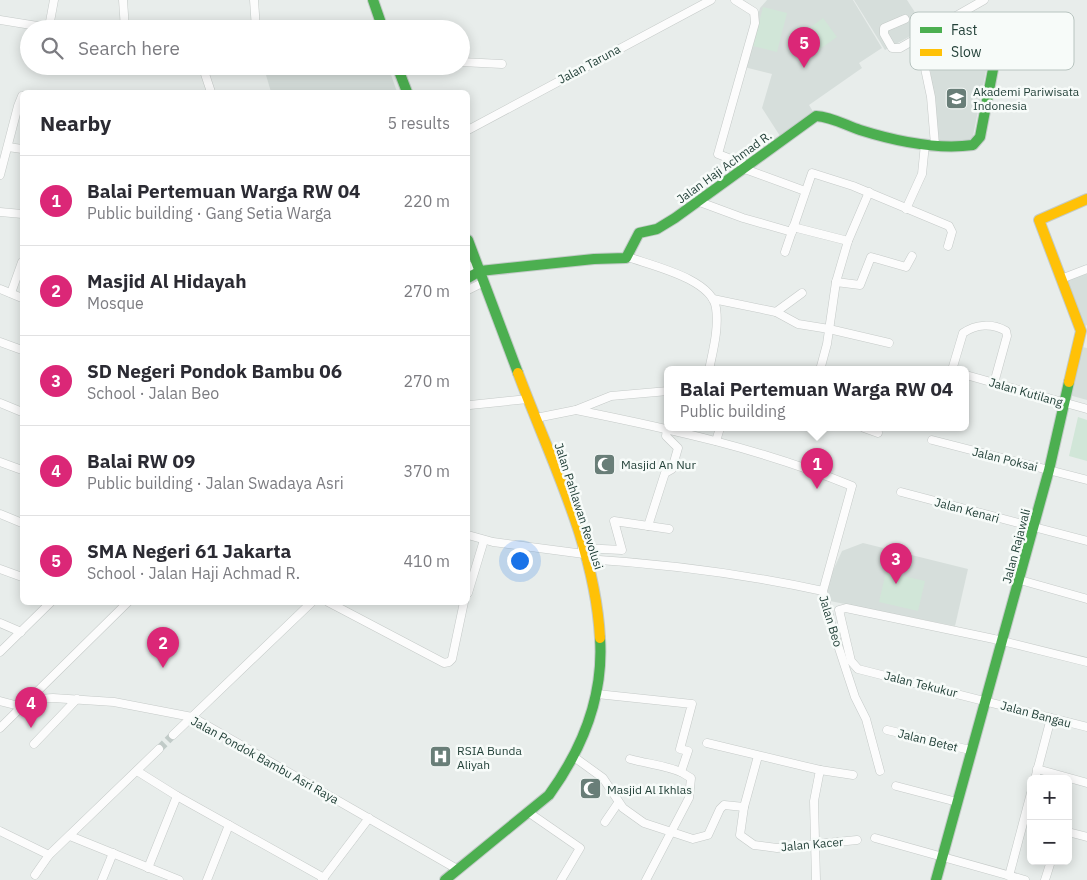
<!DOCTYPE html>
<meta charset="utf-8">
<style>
:root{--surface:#fff;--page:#f2f2f3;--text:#2b2b33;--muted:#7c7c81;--line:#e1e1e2;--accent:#db2777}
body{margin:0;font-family:"IBM Plex Sans",sans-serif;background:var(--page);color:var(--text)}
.controls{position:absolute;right:15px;bottom:15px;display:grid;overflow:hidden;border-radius:8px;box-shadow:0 2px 12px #0003}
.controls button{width:45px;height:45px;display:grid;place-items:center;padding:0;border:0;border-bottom:1px solid var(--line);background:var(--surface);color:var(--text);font:25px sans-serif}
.you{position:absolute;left:519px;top:560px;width:18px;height:18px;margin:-12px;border:4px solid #fff;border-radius:50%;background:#1a73e8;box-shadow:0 0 0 8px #1a73e833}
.badge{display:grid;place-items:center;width:32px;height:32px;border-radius:50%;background:var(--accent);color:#fff;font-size:16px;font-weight:700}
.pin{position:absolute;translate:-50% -41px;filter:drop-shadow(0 1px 2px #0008)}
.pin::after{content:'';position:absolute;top:26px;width:18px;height:15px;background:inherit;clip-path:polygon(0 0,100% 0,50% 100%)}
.popup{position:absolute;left:664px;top:366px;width:305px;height:65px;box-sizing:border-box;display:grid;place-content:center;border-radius:8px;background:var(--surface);filter:drop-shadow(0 1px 4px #0005);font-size:16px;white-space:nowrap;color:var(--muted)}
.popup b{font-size:19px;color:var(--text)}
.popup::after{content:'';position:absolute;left:50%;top:100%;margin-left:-10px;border:10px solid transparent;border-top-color:var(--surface)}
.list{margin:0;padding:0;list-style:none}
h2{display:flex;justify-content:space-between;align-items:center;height:65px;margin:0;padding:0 20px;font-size:21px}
h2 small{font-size:16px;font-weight:400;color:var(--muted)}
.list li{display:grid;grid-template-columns:32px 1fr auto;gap:15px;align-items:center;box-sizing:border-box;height:90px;padding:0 20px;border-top:1px solid var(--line)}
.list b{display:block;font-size:19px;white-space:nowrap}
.list p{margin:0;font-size:16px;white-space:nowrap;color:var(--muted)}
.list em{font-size:16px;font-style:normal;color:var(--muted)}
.icon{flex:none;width:28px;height:28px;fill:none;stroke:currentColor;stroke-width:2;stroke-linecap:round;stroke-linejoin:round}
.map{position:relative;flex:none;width:1087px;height:880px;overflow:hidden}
.search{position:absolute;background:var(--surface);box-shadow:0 2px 12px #0003;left:20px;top:20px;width:450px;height:55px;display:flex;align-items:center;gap:12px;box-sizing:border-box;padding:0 18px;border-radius:28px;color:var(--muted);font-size:19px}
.panel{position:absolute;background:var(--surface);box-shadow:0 2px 12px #0003;left:20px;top:90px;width:450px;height:515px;border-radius:8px}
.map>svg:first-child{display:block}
.built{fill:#d6dedb}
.green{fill:#d1e6d8}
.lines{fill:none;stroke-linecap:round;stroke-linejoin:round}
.street-tunnel{stroke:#c1cbc8;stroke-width:8;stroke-dasharray:8 4;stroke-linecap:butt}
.street-casing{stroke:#c5cac8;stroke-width:9}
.fast-casing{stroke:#c3cbc8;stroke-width:12}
.slow-casing{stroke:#c3cbc8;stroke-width:12}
.street{stroke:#fcfcfc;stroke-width:8}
.fast{stroke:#4caf50;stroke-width:10}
.slow{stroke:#ffc107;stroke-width:10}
.labels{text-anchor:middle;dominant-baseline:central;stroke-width:5;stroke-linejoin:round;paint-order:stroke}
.street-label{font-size:12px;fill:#24423a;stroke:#f7fbf9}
.poi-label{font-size:12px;fill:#24423a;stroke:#f7fbf9;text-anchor:start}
.key{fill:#f7fbf9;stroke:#b8c4c0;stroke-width:1}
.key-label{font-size:14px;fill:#24423a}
</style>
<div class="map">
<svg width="1087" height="880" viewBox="0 0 1087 880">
<rect width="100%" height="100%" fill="#e8edeb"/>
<g class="built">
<path d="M 767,0 L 853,0 L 882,48 L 859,63 L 862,68 L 809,105 L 814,113 L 780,136 L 762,108 L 772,74 L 744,67 L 760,8 Z"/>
<path d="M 854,0 L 907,0 L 925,28 L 885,50 Z"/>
<path d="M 928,47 L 989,56 L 971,146 L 937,140 Z"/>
<path d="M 295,66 L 388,66 L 397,92 L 271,92 L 266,75 Z"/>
<path d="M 1087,273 L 1087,325 L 1083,327 L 1064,281 Z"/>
<path d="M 1082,347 L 1087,348 L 1087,400 L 1069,395 Z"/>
<path d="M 863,543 L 968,569 L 955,626 L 820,599 L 842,551 Z"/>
</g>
<g class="green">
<path d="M 763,7 L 787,13 L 777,52 L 753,46 Z"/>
<path d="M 823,18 L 837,37 L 817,51 L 804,32 Z"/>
<path d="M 1078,417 L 1087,420 L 1087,461 L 1069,456 Z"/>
<path d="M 886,572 L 925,581 L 918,611 L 879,602 Z"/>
</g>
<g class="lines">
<path class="street-tunnel" d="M 159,749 L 173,735"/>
<defs>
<g id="street">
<path d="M 123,0 L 125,29"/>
<path d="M 254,0 L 256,29"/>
<path d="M 735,0 L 754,12 L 755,23 L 718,154 L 746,165"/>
<path d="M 905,19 L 884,28 L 884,34 L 892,48 L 900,48 L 984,0"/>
<path d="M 0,20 L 56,29"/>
<path d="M 49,27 L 54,0"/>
<path d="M 927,32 L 923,59 L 931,97 L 935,145"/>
<path d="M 461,62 L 502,64"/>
<path d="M 398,69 L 409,66"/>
<path d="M 204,71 L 211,92"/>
<path d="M 468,130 L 711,0"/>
<path d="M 8,147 L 22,149"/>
<path d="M 742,168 L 805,191"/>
<path d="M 0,175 L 18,106 L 22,96"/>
<path d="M 697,201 L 743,218 L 792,232"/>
<path d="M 906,209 L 922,174 L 925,144"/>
<path d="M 0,212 L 22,214"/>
<path d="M 793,227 L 848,241"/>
<path d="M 785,252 L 812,173 L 853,186 L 949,226 L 952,232 L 948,246"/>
<path d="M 628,257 C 653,266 712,279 716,308 C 719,329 713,350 709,370"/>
<path d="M 468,266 L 478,267"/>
<path d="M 1061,279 L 1087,269"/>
<path d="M 836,282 L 848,241 L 869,192"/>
<path d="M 0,289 L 22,298"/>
<path d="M 468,290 L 484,282"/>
<path d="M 11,293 L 22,262"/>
<path d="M 713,299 L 776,312 L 802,293"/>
<path d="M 776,312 L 798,324 L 829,329 L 889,343"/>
<path d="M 0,342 L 22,350"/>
<path d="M 820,370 L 827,344 L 836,282 L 860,285 L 871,257 L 906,267 L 912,256"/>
<path d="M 952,370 L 963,333 C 976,324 992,323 1006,331 L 1007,336 L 994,383"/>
<path d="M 966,375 L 1087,409"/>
<path d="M 0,403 L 22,412"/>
<path d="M 470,405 L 528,399"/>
<path d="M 576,410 C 671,429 762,449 852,486 L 823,591 L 832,627 L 855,697 L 866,719 L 880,771"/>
<path d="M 536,418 L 576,410 L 611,396 L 668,391"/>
<path d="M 864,428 L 878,433"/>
<path d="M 932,440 L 1087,480"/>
<path d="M 716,441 L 720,428"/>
<path d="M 0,462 L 22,470"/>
<path d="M 901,492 L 1087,541"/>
<path d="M 0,514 L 22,523"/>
<path d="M 648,526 L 665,473 L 672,469 L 678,448 L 666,436 L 667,429"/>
<path d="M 468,535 L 493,542 L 584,554"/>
<path d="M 582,548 L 622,550 L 614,521 L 669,529"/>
<path d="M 586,559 C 666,564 745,574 823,591"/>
<path d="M 0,569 L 22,577"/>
<path d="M 1020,580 L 1087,599"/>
<path d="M 468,593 L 484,540"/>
<path d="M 328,602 L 444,663 L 449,662 L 452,659 L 464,602"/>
<path d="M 0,623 L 21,632"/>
<path d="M 0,652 L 51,602"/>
<path d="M 1087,662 L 994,639 L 846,608 L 839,610 L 851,661 L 858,669 L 1087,727"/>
<path d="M 597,694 L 692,704 L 680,749 L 688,751 L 681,772 L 691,778 L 689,798 L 646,880"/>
<path d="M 0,701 L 15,705 L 38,699 L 53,698 L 114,702 L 192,717 L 457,869"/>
<path d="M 0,728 L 128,602"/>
<path d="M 887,730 L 970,750"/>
<path d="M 173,735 L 312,602"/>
<path d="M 707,743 L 820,770 L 814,801 L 816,880"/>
<path d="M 34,744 L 77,699"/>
<path d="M 574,757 L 603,778 L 623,808 L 644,823 L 693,839 L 708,835 L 720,809 L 724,805 L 744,807 L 758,756"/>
<path d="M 630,759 C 648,764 664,765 681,772"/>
<path d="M 1037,769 L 1087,783"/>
<path d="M 820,770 L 853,775"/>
<path d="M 137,771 L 177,796 L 324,878"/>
<path d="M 1035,779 L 1051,718"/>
<path d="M 896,786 L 957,802"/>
<path d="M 744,807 L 740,835 L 754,845 L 777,848 L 857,840"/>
<path d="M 528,812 L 580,848 L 561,880"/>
<path d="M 605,822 L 618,803"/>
<path d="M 0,831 L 49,855"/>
<path d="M 1068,832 L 1087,837"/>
<path d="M 70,836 L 179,880"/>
<path d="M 875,838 L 1025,880"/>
<path d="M 148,868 L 177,796"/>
<path d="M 35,875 L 49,855 L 159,749"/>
<path d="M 1009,876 L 1031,793"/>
<path d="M 102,880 L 113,853"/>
<path d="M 207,880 L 229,825"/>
<path d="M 322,880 L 369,818"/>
<path d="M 1045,880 L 1051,861"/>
</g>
<g id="fast">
<path d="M 373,0 L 383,29"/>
<path d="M 397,66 L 407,92"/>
<path d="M 468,240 L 518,373"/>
<path d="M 468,278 L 480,271 L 594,259 L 626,258 L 639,233 L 657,229 L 675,218 L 816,116 C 832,117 845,125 860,130 C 895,141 936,150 973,145 L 980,137 L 995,59"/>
<path d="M 445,880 L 549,795 C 583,748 604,697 600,638"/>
<path d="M 936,880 L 1049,470 L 1069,382"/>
</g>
<g id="slow">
<path d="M 518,373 C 550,459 595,545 600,638"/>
<path d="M 1069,382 L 1081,331 L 1039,220 L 1087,199"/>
</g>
</defs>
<use href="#street" class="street-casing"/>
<use href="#fast" class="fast-casing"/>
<use href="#slow" class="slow-casing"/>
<use href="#street" class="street"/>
<use href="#fast" class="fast"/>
<use href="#slow" class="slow"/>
</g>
<defs>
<symbol id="university-square" viewBox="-11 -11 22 22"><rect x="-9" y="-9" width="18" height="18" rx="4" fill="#697e78" stroke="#f7fbf9"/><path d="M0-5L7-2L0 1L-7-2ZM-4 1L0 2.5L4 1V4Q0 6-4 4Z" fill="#fff"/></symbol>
<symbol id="mosque-square" viewBox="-11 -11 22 22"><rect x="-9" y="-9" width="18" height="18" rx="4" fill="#697e78" stroke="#f7fbf9"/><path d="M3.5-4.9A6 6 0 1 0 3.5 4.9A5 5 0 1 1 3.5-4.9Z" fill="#fff"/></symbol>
<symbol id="hospital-square" viewBox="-11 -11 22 22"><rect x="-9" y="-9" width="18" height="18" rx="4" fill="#697e78" stroke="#f7fbf9"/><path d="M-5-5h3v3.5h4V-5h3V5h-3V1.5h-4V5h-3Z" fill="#fff"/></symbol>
</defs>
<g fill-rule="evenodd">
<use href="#university-square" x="944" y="86" width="25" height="25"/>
<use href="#mosque-square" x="592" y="452" width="25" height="25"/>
<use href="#hospital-square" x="428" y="744" width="25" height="25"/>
<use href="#mosque-square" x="578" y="776" width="25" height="25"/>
</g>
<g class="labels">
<g class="street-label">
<text transform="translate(589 64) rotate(-28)">Jalan Taruna</text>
<text transform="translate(724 167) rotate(-36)">Jalan Haji Achmad R.</text>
<text transform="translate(1026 392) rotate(16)">Jalan Kutilang</text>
<text transform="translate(1005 459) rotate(14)">Jalan Poksai</text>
<text transform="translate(579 506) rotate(72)">Jalan Pahlawan Revolusi</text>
<text transform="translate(967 510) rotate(15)">Jalan Kenari</text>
<text transform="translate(1016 546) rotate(-75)">Jalan Rajawali</text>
<text transform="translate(831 621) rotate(73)">Jalan Beo</text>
<text transform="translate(921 684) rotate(14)">Jalan Tekukur</text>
<text transform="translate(1036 714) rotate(15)">Jalan Bangau</text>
<text transform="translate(928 740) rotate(14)">Jalan Betet</text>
<text transform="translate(265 760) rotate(29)">Jalan Pondok Bambu Asri Raya</text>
<text transform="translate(812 844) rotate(-5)">Jalan Kacer</text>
</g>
<g class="poi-label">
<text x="973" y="91">Akademi Pariwisata<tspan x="973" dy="14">Indonesia</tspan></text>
<text x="621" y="464">Masjid An Nur</text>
<text x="457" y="750">RSIA Bunda<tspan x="457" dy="14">Aliyah</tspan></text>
<text x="607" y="789">Masjid Al Ikhlas</text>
</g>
</g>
<rect x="910" y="12" width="164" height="58" rx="8" class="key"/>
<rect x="920" y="27" width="22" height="6" fill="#4caf50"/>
<rect x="920" y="49" width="22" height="7" fill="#ffc107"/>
<g class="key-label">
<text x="951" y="35">Fast</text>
<text x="951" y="57">Slow</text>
</g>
</svg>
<div class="controls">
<button>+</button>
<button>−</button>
</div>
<div class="you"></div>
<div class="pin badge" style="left:817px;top:489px">1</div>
<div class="popup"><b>Balai Pertemuan Warga RW 04</b>Public building</div>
<div class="pin badge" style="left:163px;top:668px">2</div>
<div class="pin badge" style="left:896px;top:584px">3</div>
<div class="pin badge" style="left:31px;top:728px">4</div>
<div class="pin badge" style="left:804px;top:68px">5</div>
<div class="search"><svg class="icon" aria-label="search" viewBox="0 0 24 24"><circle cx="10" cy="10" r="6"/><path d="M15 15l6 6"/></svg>Search here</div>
<section class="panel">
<h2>Nearby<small>5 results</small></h2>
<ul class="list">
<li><span class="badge">1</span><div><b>Balai Pertemuan Warga RW 04</b><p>Public building · Gang Setia Warga</p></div><em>220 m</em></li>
<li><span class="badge">2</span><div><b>Masjid Al Hidayah</b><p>Mosque</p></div><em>270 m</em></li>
<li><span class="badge">3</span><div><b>SD Negeri Pondok Bambu 06</b><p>School · Jalan Beo</p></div><em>270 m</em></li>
<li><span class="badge">4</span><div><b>Balai RW 09</b><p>Public building · Jalan Swadaya Asri</p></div><em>370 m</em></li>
<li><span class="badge">5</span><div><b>SMA Negeri 61 Jakarta</b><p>School · Jalan Haji Achmad R.</p></div><em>410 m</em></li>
</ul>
</section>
</div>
